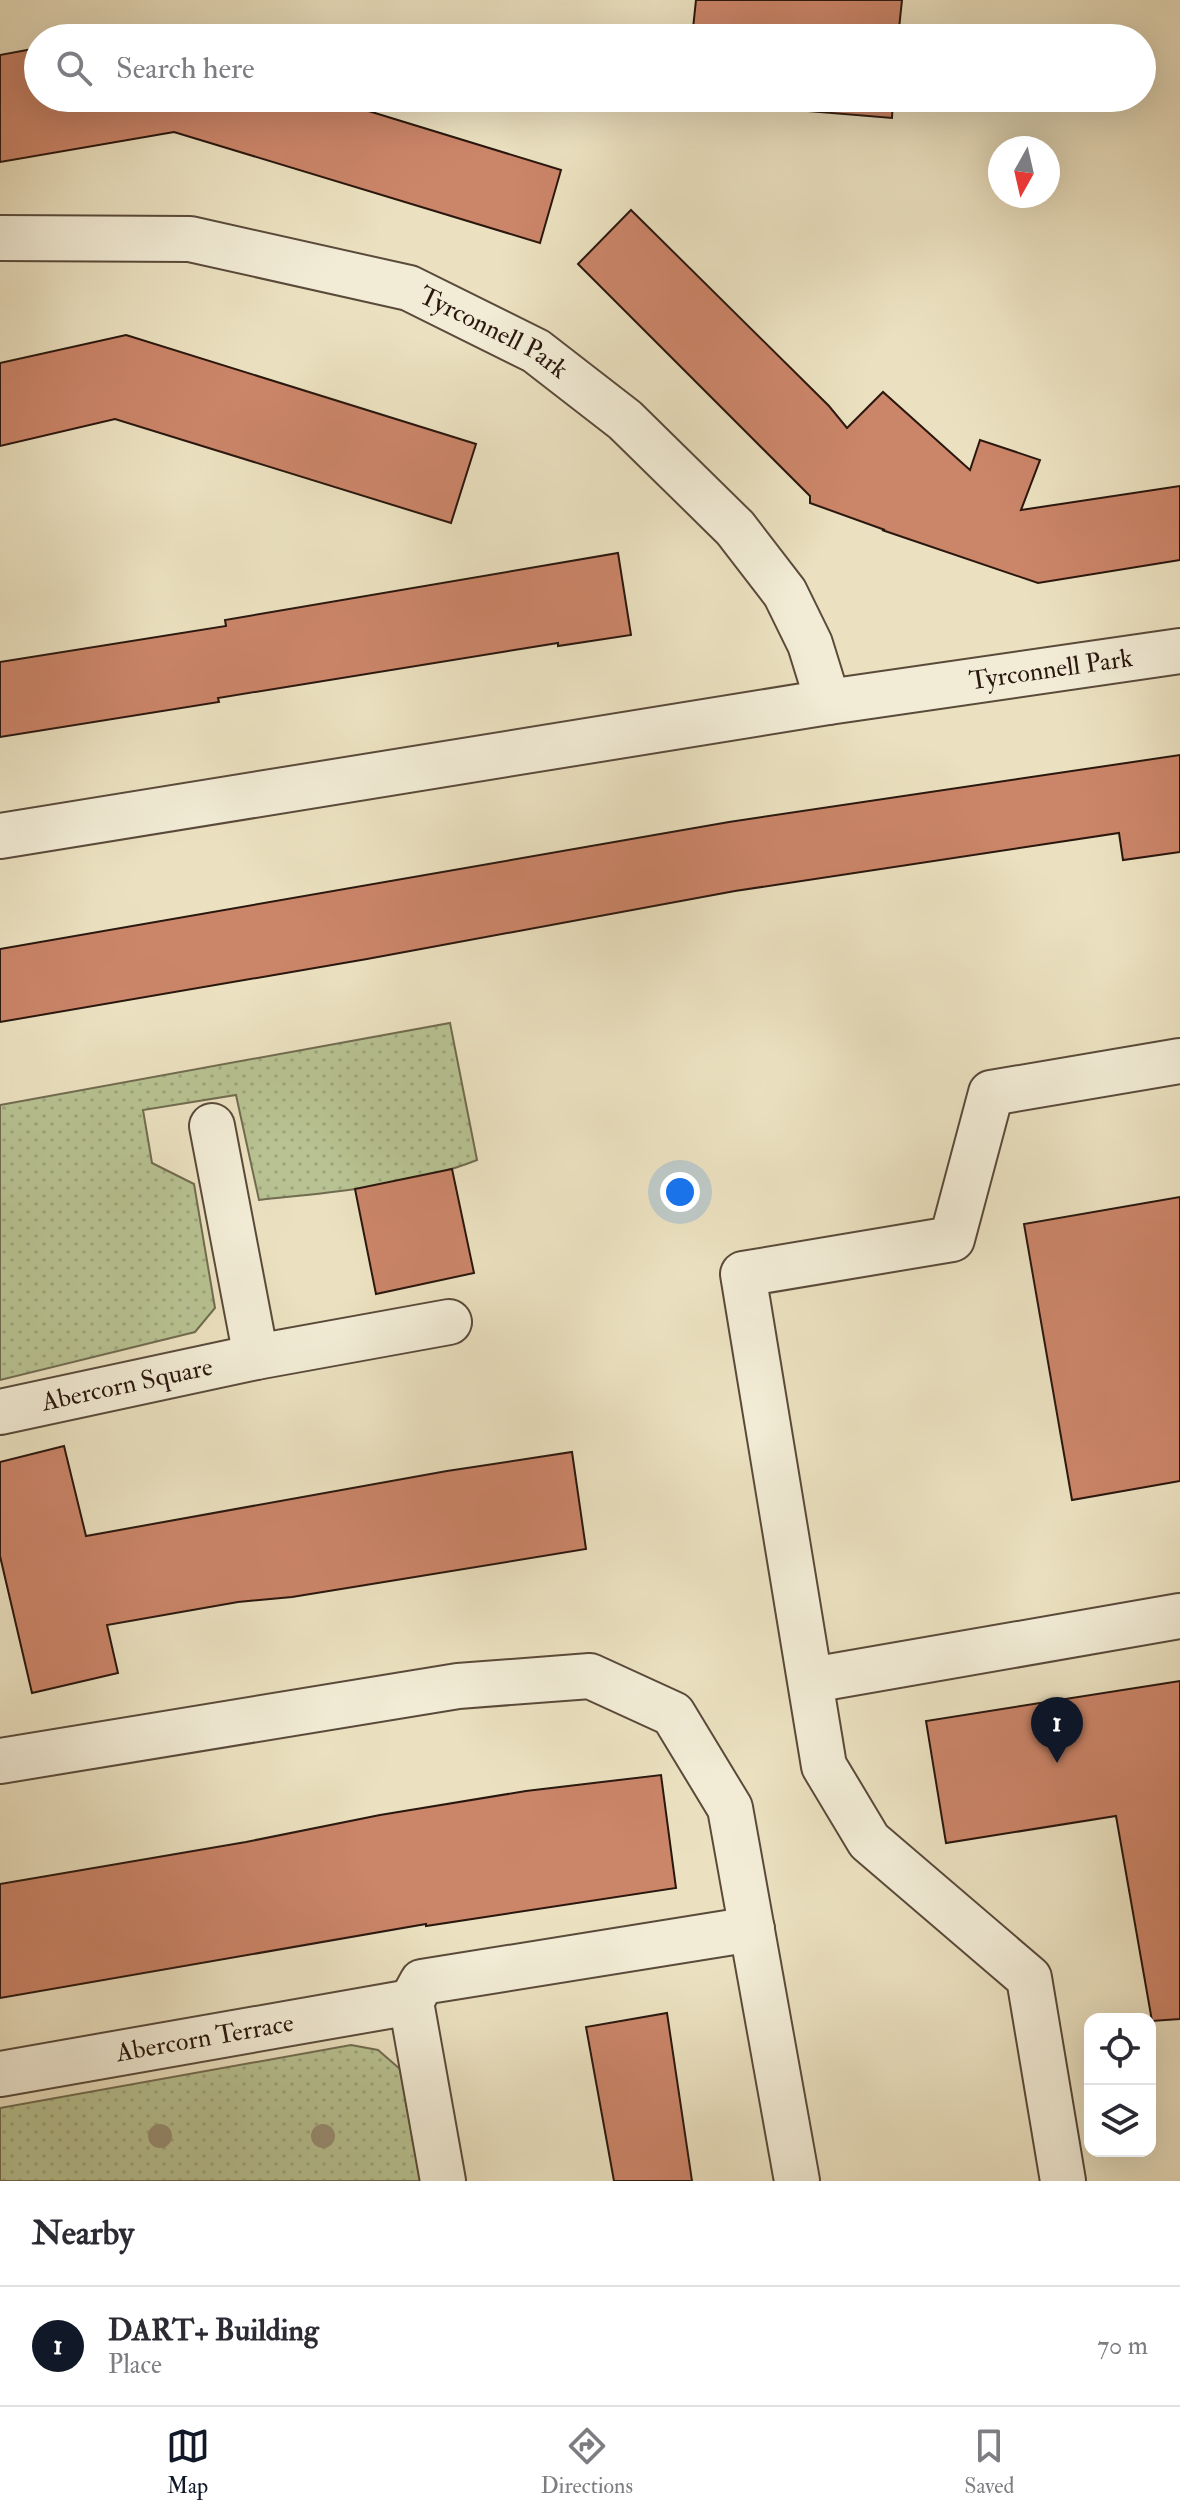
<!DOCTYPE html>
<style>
:root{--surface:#fff;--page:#f7f7f7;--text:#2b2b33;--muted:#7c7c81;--line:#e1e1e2;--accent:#111827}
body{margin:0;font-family:"IM FELL Double Pica",serif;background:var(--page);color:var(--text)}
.controls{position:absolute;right:24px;bottom:24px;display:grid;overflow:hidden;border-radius:16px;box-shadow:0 8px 32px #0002}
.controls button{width:72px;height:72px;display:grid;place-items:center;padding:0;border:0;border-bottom:2px solid var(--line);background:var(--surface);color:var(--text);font:40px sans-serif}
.compass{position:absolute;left:988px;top:136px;width:72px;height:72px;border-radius:50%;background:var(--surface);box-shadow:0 8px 32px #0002;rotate:188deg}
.you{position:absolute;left:680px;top:1192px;width:28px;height:28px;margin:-20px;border:6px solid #fff;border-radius:50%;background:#1a73e8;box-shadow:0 0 0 12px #1a73e833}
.badge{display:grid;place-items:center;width:52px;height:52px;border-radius:50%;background:var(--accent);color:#fff;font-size:26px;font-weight:700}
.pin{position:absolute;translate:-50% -66px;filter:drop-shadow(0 2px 4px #0008)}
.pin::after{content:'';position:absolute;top:42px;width:28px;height:24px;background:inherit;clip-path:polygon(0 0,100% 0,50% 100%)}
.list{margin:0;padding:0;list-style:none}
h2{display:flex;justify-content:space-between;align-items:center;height:104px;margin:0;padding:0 32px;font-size:34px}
h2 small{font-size:26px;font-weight:400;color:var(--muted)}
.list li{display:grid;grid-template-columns:52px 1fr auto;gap:24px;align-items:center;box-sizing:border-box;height:120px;padding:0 32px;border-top:2px solid var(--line)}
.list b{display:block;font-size:30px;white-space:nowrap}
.list p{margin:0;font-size:26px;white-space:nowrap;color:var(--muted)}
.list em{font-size:26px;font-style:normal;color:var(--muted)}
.icon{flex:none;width:44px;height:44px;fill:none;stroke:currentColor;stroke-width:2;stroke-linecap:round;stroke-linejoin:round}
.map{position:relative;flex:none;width:1180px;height:2181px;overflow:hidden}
.search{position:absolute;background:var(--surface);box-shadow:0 8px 32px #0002;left:24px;right:24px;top:24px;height:88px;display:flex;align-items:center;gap:20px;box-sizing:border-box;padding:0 28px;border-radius:44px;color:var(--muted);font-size:30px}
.sheet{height:224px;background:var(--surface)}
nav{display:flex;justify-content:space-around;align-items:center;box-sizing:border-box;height:112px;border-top:2px solid var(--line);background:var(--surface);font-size:22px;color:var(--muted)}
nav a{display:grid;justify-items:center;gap:4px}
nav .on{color:var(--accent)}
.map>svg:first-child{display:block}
.grass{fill:url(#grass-dots);stroke:#716c50;stroke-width:2}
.building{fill:#cb8569;stroke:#2a170e;stroke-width:2}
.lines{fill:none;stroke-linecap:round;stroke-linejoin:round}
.minor-casing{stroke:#5a4a3a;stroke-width:48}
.minor{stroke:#f2ecd6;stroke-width:44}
.tree{fill:#988e74}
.labels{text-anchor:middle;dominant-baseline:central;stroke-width:6;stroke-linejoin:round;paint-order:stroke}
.street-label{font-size:26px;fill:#2a170e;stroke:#f2ecd6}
</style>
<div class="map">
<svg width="1180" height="2181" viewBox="0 0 1180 2181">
<defs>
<pattern id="grass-dots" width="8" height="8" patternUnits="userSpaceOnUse" patternTransform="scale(2)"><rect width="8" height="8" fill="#b8c292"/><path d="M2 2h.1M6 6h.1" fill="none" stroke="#9ea67d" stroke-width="1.8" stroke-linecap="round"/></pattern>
</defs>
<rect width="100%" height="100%" fill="#ebe1c0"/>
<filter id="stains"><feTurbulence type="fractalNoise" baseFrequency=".0025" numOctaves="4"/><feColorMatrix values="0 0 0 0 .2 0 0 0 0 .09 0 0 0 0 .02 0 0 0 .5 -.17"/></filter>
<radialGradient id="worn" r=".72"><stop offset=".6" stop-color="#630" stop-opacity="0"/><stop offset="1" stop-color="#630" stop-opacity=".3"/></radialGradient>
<g class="grass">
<path d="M 450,1023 L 477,1160 C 409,1187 331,1192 259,1200 L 236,1095 L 143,1110 L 152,1163 L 194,1184 L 215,1308 L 195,1332 L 0,1380 L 0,1105 Z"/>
<path d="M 351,2045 L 378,2050 L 400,2069 L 421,2181 L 0,2181 L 0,2108 Z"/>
</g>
<g class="building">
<path d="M 696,0 L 902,0 L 898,38 L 692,38 Z"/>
<path d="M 38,48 L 38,98 L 326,98 L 561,170 L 540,243 L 174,132 L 0,162 L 0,55 Z"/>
<path d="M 688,98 L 893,98 L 892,118 L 687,101 Z"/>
<path d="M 631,210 L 829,406 L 847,428 L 883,392 L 970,470 L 980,440 L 1040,460 L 1021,510 L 1180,486 L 1180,560 L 1038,583 L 882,530 L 885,530 L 810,503 L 810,496 L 578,264 Z"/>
<path d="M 126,335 L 476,444 L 451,523 L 115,419 L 0,446 L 0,363 Z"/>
<path d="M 618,553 L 631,635 L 558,646 L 558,643 L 218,698 L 219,702 L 0,737 L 0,662 L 226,626 L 225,620 Z"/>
<path d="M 1180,755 L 1180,852 L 1123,860 L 1119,833 L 735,891 L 367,959 L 0,1022 L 0,949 L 729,822 Z"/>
<path d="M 452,1169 L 474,1273 L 376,1294 L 355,1189 Z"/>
<path d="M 1180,1197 L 1180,1481 L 1072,1500 L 1024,1224 Z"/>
<path d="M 64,1446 L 86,1536 L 447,1471 L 572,1452 L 586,1549 L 292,1597 L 238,1602 L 107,1625 L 118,1673 L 32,1693 L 0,1556 L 0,1462 Z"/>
<path d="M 1180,1681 L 1180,2019 L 1152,2021 L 1116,1816 L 946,1843 L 926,1721 Z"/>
<path d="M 661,1775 L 676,1888 L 426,1926 L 426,1924 L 0,1998 L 0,1884 L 246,1842 L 380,1815 L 526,1791 Z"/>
<path d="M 667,2013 L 692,2181 L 614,2181 L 586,2027 Z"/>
</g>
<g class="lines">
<defs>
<g id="minor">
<path id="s1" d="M 0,238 L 190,239 L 409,288 L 536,351 L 625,420 L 735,528 L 785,593 L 810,644 L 828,702"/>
<path id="s2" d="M 0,836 L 828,702 L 1180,651"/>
<path d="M 212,1126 L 256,1357"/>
<path id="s3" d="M 0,1412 L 256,1357 L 449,1322"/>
<path d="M 812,1680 L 1180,1616"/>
<path d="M 0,1761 L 458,1686 L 590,1676 L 673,1714 L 730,1808 L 797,2181"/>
<path d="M 411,2002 L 422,1982 L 752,1929"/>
<path d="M 411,2002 L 443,2181"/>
<path id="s4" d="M 0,2074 L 411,2002"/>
<path d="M 1063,2181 L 1029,1978 L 869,1841 L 824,1766 L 743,1274 L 952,1239 L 991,1093 L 1180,1061"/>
</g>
</defs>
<use href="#minor" class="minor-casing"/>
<use href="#minor" class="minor"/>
</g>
<g class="tree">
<circle cx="160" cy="2136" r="12"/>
<circle cx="323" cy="2136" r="12"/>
</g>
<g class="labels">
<g class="street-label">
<text stroke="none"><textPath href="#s1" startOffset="510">Tyrconnell Park</textPath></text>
<text stroke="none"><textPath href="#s2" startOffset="1064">Tyrconnell Park</textPath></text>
<text stroke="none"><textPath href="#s3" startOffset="130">Abercorn Square</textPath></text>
<text stroke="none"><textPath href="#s4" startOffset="208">Abercorn Terrace</textPath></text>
</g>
</g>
<rect width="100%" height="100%" filter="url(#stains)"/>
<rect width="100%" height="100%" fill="url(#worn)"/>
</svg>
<div class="controls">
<button><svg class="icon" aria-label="locate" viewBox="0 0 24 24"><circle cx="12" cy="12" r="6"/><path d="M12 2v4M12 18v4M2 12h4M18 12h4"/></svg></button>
<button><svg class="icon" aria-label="layers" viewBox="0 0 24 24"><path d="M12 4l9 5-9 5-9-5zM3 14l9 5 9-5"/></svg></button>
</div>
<svg class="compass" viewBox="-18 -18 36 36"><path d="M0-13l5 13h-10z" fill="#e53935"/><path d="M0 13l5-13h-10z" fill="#7c7c81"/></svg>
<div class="you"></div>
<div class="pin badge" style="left:1057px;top:1763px">1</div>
<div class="search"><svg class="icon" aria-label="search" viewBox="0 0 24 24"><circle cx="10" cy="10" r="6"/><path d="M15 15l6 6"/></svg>Search here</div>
</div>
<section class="sheet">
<h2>Nearby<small></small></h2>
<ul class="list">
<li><span class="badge">1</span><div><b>DART+ Building</b><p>Place</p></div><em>70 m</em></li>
</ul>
</section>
<nav>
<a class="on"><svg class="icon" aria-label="map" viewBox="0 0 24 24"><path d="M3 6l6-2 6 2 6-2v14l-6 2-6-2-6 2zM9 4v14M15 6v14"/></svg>Map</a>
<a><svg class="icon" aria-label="directions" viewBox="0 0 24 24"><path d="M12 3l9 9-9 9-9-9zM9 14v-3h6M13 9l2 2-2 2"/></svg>Directions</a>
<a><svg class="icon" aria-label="saved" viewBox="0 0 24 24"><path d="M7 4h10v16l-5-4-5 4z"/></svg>Saved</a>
</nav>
